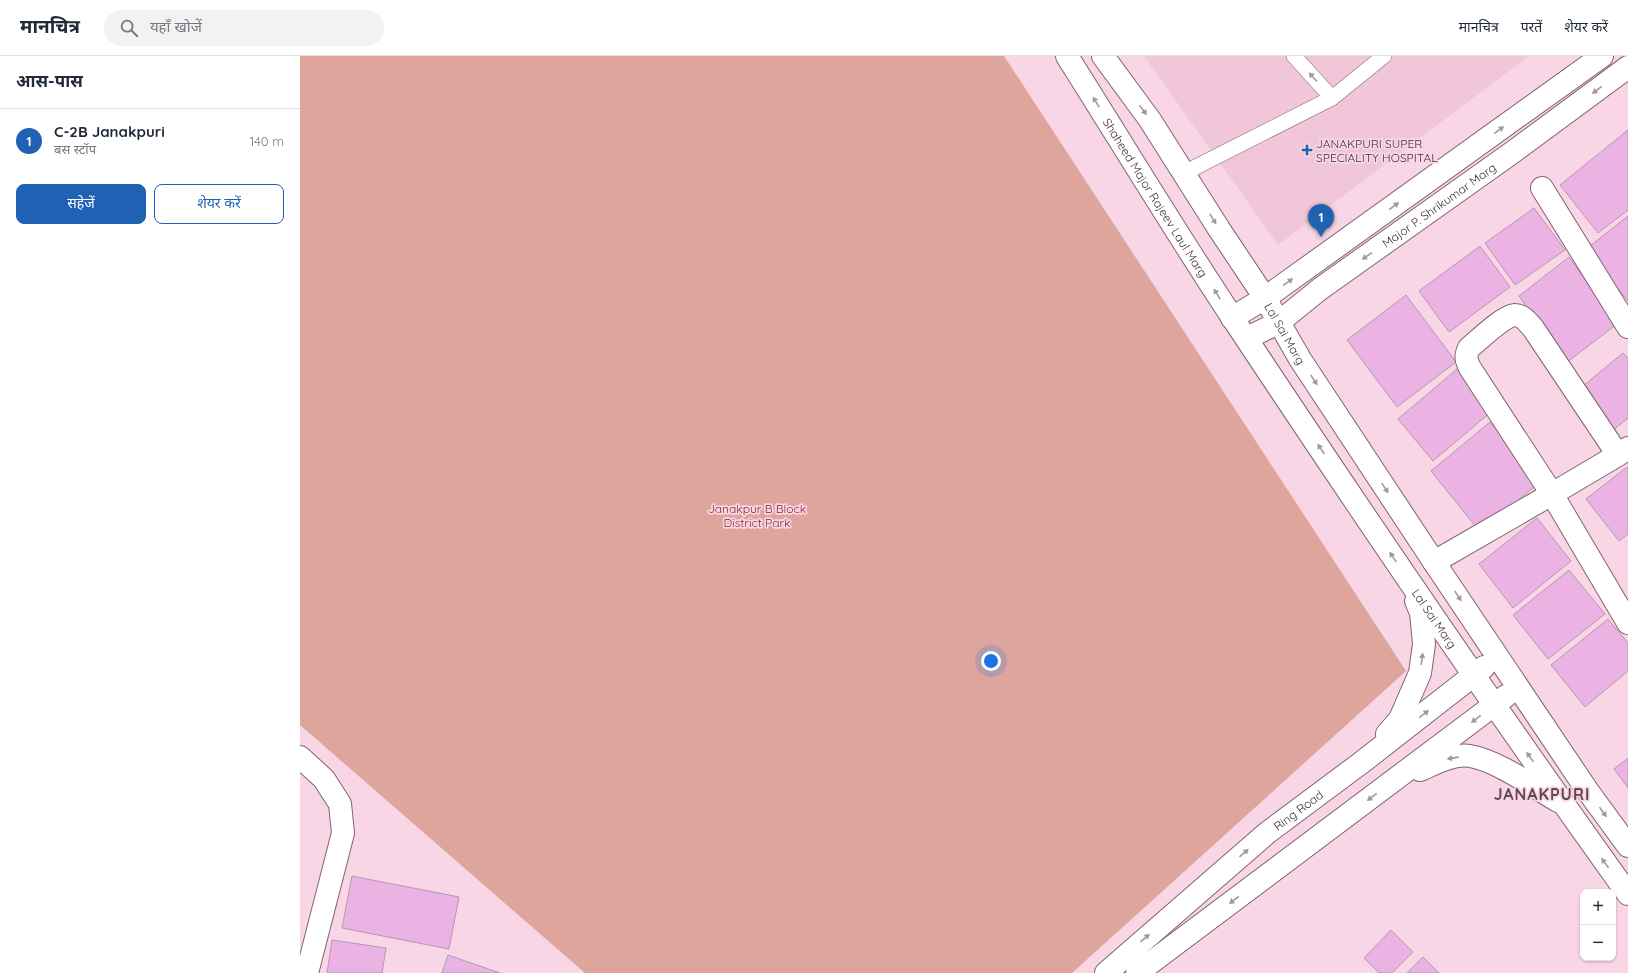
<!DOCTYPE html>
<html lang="hi">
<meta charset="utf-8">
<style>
:root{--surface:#fff;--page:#f2f2f3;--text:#1f2937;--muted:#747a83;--line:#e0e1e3;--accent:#1f62b3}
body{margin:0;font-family:Quicksand,"Noto Sans Devanagari",sans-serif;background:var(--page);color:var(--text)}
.controls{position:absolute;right:12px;bottom:12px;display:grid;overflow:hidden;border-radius:8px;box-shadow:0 1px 3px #0004}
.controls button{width:36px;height:36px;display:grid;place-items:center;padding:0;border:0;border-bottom:1px solid var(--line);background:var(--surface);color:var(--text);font:20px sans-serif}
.you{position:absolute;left:691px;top:605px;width:14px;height:14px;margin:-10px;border:3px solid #fff;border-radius:50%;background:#1a73e8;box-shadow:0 0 0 6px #1a73e833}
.badge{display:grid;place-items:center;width:26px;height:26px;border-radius:50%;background:var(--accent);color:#fff;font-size:13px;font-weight:700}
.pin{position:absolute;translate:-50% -33px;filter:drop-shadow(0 1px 2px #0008)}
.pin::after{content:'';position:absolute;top:21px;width:14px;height:12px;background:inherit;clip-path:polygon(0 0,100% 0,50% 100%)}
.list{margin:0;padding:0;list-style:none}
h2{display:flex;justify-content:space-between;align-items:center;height:52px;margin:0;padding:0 16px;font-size:17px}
h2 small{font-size:13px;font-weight:400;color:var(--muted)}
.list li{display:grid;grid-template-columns:26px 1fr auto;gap:12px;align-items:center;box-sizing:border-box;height:64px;padding:0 16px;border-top:1px solid var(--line)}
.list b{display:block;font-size:15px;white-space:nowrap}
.list p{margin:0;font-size:13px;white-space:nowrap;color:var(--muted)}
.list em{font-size:13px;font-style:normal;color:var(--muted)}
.actions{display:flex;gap:8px;padding:12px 16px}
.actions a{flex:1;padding:9px 0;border:1px solid var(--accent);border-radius:8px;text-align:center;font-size:14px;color:var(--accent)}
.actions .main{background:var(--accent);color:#fff}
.icon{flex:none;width:22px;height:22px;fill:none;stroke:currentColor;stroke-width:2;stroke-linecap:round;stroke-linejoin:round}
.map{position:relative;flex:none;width:1328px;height:917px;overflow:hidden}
header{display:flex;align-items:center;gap:24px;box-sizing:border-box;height:56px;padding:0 20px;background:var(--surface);border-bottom:1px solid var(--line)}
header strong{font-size:19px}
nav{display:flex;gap:22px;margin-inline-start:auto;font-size:14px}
.search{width:280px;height:36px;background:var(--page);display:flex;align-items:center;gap:10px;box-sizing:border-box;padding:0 14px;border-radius:22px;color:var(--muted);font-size:15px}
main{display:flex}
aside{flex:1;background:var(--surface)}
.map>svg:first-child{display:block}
.built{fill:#f1c6d9}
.green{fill:#dda59c}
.building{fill:#ebb3e3;stroke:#b399af}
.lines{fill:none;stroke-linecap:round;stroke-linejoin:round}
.lane-casing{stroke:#816370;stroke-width:16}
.street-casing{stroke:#816370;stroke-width:24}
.secondary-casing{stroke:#816370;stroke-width:24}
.lane{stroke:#fff;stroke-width:15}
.street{stroke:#fff;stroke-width:22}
.secondary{stroke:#fff;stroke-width:22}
.oneway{fill:#a0989c}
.poi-dot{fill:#1f62b3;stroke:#f9d6e5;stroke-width:1.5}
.labels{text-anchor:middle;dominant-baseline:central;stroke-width:3.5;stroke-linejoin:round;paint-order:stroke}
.poi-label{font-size:12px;fill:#403238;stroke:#f9d6e5;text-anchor:start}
.street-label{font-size:12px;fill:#403238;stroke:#f9d6e5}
.park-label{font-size:12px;fill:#812b24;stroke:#f9d6e5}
.district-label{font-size:16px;font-weight:bold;letter-spacing:1px;fill:#634753;stroke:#f9d6e5}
</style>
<header>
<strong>मानचित्र</strong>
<div class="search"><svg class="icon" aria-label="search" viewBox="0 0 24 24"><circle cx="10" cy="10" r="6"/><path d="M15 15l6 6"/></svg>यहाँ खोजें</div>
<nav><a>मानचित्र</a><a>परतें</a><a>शेयर करें</a></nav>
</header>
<main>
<aside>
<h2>आस-पास<small></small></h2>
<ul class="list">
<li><span class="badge">1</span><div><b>C-2B Janakpuri</b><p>बस स्टॉप</p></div><em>140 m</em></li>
</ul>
<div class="actions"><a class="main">सहेजें</a><a>शेयर करें</a></div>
</aside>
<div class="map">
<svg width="1328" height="917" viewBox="0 0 1328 917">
<rect width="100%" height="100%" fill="#f9d6e5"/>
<path class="built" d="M 844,0 L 1229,0 L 978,189 Z"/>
<path class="green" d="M 0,0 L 704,0 L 1106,615 L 772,917 L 285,917 L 0,669 Z"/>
<g class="building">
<path d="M 1328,74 L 1328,154 L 1298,177 L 1260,129 Z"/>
<path d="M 1234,152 L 1265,194 L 1215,229 L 1185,187 Z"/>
<path d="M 1328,160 L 1328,245 L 1286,193 Z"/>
<path d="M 1180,190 L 1210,231 L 1149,276 L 1119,235 Z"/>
<path d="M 1269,201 L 1317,268 L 1266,307 L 1219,240 Z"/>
<path d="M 1106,239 L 1156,306 L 1097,351 L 1047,284 Z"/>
<path d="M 1323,297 L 1328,302 L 1328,362 L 1311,376 L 1277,335 Z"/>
<path d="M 1157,313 L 1192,355 L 1133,405 L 1098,363 Z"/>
<path d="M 1190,366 L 1240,426 L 1180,476 L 1131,415 Z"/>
<path d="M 1327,411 L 1328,413 L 1328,478 L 1319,485 L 1286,443 Z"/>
<path d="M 1237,462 L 1271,505 L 1213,552 L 1179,508 Z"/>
<path d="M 1269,514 L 1305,558 L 1248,603 L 1213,559 Z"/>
<path d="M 1308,563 L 1328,587 L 1328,615 L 1285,651 L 1251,609 Z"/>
<path d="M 1328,702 L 1328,732 L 1314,713 Z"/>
<path d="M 52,820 L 159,841 L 149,893 L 42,872 Z"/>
<path d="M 1091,874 L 1113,896 L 1092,917 L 1079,917 L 1064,902 Z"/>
<path d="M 32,884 L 86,892 L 82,917 L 27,917 Z"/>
<path d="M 148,899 L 200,917 L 142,917 Z"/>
<path d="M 1123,901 L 1139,917 L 1107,917 Z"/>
</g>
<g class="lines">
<defs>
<g id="lane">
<path d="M 994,0 L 1032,42"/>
<path d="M 884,117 L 1032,42 L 1084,0"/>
</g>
<g id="street">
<path d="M 1242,132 L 1328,271"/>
<path d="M 1318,399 L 1233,272 C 1228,267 1223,259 1215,259 C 1203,260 1179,284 1169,292 C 1165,300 1166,304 1170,312 L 1252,438 L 1318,399 L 1328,392"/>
<path d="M 1134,506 L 1252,438 L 1328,567"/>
<path d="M 0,701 L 24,723 L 40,748 L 43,777 L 7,917"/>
</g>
<g id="secondary">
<path id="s1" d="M 767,0 C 822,87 875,175 932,261 C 1061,456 1192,649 1328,838"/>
<path id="s2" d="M 803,0 L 850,64 L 919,173 L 965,242 L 1000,303 L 1134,506 L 1287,734 L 1328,790"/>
<path d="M 932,262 L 965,242 L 1302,0"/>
<path id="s3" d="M 947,282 L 978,267 L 1020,233 L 1213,96 L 1328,11"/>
<path d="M 1087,678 L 1100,663 L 1120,617 L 1124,588 L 1121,557 L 1116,545"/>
<path d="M 1120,714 C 1134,708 1154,697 1170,700 C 1196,704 1234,731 1258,745"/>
<path id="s4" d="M 806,917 L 967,777 L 1061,707 L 1184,611"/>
<path d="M 837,917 L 1206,640"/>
</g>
</defs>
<use href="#lane" class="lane-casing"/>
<use href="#street" class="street-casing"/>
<use href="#secondary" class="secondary-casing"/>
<use href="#lane" class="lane"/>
<use href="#street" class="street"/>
<use href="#secondary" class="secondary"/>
</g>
<defs><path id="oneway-solid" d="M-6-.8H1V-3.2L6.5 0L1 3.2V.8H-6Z"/></defs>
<g class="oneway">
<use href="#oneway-solid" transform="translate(1013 21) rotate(-132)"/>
<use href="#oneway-solid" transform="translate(1297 34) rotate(143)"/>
<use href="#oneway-solid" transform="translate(796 46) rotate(-122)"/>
<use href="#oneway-solid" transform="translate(843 54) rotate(54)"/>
<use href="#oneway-solid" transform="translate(1199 74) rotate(-36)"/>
<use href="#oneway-solid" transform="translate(1094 150) rotate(-36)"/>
<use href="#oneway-solid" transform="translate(913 163) rotate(58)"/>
<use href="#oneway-solid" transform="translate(1067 200) rotate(145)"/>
<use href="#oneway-solid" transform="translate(988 226) rotate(-35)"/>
<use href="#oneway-solid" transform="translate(917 238) rotate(-122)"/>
<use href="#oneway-solid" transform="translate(1014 324) rotate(56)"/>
<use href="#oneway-solid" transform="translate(1021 393) rotate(-124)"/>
<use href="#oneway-solid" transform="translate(1085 432) rotate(56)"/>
<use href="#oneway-solid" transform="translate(1093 501) rotate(-124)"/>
<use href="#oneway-solid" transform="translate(1158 540) rotate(56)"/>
<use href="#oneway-solid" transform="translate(1122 603) rotate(-82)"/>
<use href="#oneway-solid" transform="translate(1124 658) rotate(-38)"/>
<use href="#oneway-solid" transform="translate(1176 663) rotate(143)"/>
<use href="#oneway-solid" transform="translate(1230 701) rotate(-125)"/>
<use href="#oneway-solid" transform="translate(1153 702) rotate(172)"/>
<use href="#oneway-solid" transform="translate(1072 741) rotate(143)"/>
<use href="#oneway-solid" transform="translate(1303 756) rotate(54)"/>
<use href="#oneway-solid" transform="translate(944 797) rotate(-41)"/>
<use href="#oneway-solid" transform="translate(1305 807) rotate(-126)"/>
<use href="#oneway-solid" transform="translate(934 844) rotate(143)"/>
<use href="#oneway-solid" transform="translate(845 882) rotate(-41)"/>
</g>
<path class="poi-dot" d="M1005 88h4v4h4v4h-4v4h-4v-4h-4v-4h4z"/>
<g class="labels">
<g class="poi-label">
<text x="1016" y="87">JANAKPURI SUPER<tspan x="1016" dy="14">SPECIALITY HOSPITAL</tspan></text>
</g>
<g class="street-label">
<text stroke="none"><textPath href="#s1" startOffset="167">Shaheed Major Rajeev Laul Marg</textPath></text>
<text stroke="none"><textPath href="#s3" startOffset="234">Major P. Shrikumar Marg</textPath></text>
<text stroke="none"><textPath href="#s2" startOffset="332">Lal Sai Marg</textPath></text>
<text stroke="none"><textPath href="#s1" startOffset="672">Lal Sai Marg</textPath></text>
<text stroke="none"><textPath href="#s4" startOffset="252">Ring Road</textPath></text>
</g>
<g class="park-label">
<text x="457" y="452">Janakpur B Block<tspan x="457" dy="14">District Park</tspan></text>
</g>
<g class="district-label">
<text x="1242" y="738">JANAKPURI</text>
</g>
</g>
</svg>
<div class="controls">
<button>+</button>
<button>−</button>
</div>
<div class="you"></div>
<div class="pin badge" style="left:1021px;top:181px">1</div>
</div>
</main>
